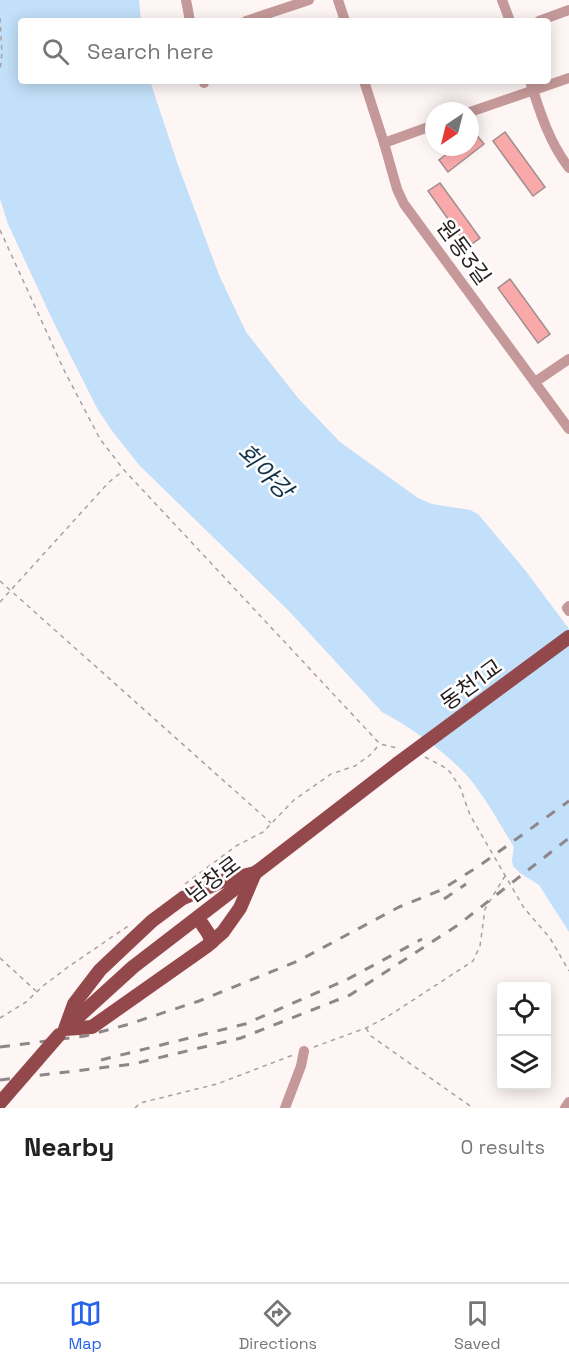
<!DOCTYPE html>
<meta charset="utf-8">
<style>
:root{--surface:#fff;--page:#f2f2f2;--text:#222;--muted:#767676;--line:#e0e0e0;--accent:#2563eb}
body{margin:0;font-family:"Space Grotesk","Noto Sans KR",sans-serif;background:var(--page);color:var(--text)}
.controls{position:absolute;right:18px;bottom:18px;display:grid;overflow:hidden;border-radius:6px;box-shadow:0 3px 15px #0003}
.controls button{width:54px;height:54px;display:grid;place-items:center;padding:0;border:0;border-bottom:2px solid var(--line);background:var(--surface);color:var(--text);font:30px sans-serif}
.compass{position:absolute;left:425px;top:102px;width:54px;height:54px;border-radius:50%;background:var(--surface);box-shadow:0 3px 15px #0003;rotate:215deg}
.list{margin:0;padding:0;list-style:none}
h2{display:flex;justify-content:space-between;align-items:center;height:78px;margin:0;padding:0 24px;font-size:26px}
h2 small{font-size:20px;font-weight:400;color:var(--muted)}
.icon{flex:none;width:33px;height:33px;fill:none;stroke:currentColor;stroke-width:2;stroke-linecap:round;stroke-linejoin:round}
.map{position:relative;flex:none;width:569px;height:1108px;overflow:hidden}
.search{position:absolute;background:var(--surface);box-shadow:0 3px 15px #0003;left:18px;right:18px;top:18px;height:66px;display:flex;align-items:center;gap:15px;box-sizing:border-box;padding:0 21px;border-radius:6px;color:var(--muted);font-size:22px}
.sheet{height:174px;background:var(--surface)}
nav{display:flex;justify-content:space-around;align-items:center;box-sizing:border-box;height:84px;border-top:2px solid var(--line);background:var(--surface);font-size:16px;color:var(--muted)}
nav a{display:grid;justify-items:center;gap:3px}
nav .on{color:var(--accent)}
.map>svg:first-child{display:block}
.water{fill:#c2e0f9}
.building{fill:#f9a9aa;stroke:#a08e8d;stroke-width:1.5}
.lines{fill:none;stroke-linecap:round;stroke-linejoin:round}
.path{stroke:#a9a1a1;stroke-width:1.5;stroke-dasharray:4.5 4.5;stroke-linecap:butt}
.minor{stroke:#c59999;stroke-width:10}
.major{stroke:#93494c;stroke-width:14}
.rail{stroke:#8f8787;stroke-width:3;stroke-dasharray:10 10;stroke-linecap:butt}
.major-bridge{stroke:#93494c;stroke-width:14}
.labels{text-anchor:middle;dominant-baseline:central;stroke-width:5;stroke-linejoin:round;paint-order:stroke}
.street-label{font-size:22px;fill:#261f1f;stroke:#fff}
.water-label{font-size:24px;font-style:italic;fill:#10334b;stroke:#fff}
</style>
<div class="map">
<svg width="569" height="1108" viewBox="0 0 569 1108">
<rect width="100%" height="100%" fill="#fef5f5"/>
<path class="water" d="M 0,0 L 139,0 L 141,21 L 21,21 L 21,81 L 150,81 L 178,165 L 219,275 L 246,332 L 298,398 L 340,442 L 418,498 L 432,504 L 470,510 L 478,514 L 525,570 L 569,629 L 569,932 L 539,885 L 520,873 L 513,866 L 512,860 L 514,847 C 501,826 489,804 474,784 C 454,758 411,727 382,712 L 288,610 L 139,465 L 113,432 L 98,410 L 53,321 L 8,224 L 0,199 Z"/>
<g class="building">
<path d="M 474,132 L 484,144 L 448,172 L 439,160 L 456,147 L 470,147 L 470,135 Z"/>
<path d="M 505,132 L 545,187 L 533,196 L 493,141 Z"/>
<path d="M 440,183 L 480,238 L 468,247 L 428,191 Z"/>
<path d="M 510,279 L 550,334 L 538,343 L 498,288 Z"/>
</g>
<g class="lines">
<g class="path">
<path d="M 0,18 L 2,53 L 0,71"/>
<path d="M 0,230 L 64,370 L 100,439 L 124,470 L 380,744 L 397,748"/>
<path d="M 0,581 L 271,823"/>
<path d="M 0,602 L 109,482 L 123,471"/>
<path d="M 425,757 L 444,767 L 450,772 L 460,787 L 470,815 L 524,908 L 550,938 L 569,971"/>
<path d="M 185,884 L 236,846 L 263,832 L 294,800 L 331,774 L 355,766 L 370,755 L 379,745"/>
<path d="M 0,958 L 36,991"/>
<path d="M 0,1018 L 26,1002 L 43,986 L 68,967 L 131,924"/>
<path d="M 366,1028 L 371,1036 L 473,1108"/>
<path d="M 314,1047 L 366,1028 L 387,1017 L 473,961 L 480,946 L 485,909 L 505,876"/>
<path d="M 135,1108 L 140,1103 L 217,1084 L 293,1055"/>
</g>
<g class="minor">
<path d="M 186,0 L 190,21"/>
<path d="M 338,0 L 345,21"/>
<path d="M 502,0 L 510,21"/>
<path d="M 246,21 L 309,0"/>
<path d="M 539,21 L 569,10"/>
<path d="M 204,81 L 204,83"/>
<path d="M 364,81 L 384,143 L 397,189 L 404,204 L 569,429"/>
<path d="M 530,81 C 540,112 549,142 569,168"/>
<path d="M 470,112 L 569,78"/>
<path d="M 384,143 L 434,125"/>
<path d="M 535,382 L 569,359"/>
<path d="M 569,606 L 567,608 L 569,611"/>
<path d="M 285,1108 L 301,1066 L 304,1051"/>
<path d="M 565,1108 L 569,1102"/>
</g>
<g class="major">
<path d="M 255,873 L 240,908 L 223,932 L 207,946 L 92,1027 L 65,1029 L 74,1004 L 100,970 L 152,921 L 183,898 L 225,880 Z"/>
<path d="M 202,924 L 208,933 L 212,942"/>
<path d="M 67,1027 L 133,967 L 397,764"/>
</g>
<g class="rail">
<path d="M 444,899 L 466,884"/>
<path d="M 0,1047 L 85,1036 L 126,1025 L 199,1001 L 298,961 L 399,907 L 441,890 L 479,866 L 569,801"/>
<path d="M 101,1060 L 245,1024 L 346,980 L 422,939"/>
<path d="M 0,1080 L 133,1064 L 241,1038 L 350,995 L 458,925 L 569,838"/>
</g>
<g class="major-bridge">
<path d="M 397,764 L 569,637"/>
<path d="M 0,1103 L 59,1035"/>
</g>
</g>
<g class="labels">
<g class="street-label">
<text transform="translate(464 252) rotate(54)">원동3길</text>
<text transform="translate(471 684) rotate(-36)">동천1교</text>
<text transform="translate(213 879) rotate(-37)">남창로</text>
</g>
<g class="water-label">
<text transform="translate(265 471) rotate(45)">회야강</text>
</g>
</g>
</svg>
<div class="controls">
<button><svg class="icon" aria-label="locate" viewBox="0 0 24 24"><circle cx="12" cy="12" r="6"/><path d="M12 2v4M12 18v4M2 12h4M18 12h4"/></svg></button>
<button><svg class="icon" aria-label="layers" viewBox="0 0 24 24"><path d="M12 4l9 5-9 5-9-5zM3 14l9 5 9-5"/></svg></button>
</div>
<svg class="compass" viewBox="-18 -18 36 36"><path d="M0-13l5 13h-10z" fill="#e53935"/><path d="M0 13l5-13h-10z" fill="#767676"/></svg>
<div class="search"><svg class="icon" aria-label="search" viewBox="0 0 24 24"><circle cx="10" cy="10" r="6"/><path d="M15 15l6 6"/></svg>Search here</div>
</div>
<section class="sheet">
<h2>Nearby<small>0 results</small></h2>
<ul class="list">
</ul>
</section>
<nav>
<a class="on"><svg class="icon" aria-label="map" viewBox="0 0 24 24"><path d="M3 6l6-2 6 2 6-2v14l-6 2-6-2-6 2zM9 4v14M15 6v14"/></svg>Map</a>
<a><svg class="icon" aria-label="directions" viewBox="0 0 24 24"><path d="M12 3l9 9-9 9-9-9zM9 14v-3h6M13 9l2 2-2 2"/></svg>Directions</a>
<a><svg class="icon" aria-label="saved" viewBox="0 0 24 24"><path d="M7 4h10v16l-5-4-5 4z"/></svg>Saved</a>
</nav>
